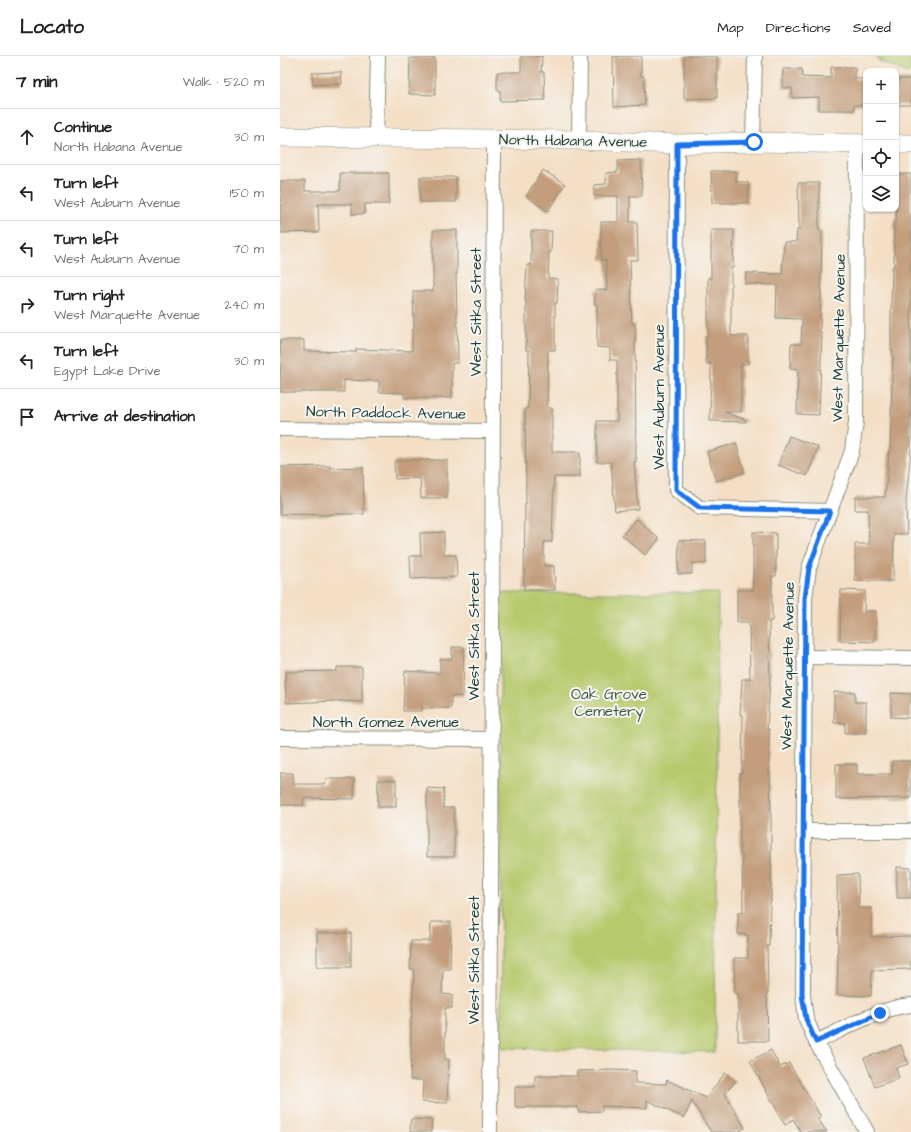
<!DOCTYPE html>
<meta charset="utf-8">
<style>
:root{--surface:#fff;--page:#f6f6f6;--text:#222;--muted:#767676;--line:#e0e0e0}
body{margin:0;font-family:"Architects Daughter",sans-serif;background:var(--page);color:var(--text)}
.controls{position:absolute;right:12px;top:12px;display:grid;overflow:hidden;border-radius:8px;box-shadow:0 1px 3px #0004}
.controls button{width:36px;height:36px;display:grid;place-items:center;padding:0;border:0;border-bottom:1px solid var(--line);background:var(--surface);color:var(--text);font:20px sans-serif}
.stop{position:absolute;width:12px;height:12px;margin:-9px;border:3px solid #1a73e8;border-radius:50%;background:#fff}
.stop.end{background:#1a73e8;border-color:#fff;box-shadow:0 1px 4px #0008}
.list{margin:0;padding:0;list-style:none}
h2{display:flex;justify-content:space-between;align-items:center;height:52px;margin:0;padding:0 16px;font-size:17px}
h2 small{font-size:13px;font-weight:400;color:var(--muted)}
.list li{display:grid;grid-template-columns:26px 1fr auto;gap:12px;align-items:center;box-sizing:border-box;height:56px;padding:0 16px;border-top:1px solid var(--line)}
.list b{display:block;font-size:15px;white-space:nowrap}
.list p{margin:0;font-size:13px;white-space:nowrap;color:var(--muted)}
.list em{font-size:13px;font-style:normal;color:var(--muted)}
.icon{flex:none;width:22px;height:22px;fill:none;stroke:currentColor;stroke-width:2;stroke-linecap:round;stroke-linejoin:round}
.map{position:relative;flex:none;width:631px;height:1076px;overflow:hidden}
header{display:flex;align-items:center;gap:24px;box-sizing:border-box;height:56px;padding:0 20px;background:var(--surface);border-bottom:1px solid var(--line)}
header strong{font-size:19px}
nav{display:flex;gap:22px;margin-inline-start:auto;font-size:14px}
main{display:flex}
aside{flex:1;background:var(--surface)}
.map>svg:first-child{display:block}
.green{fill:#b7c96d;stroke:#6b8350}
.building{fill:#c39d7b}
.lines{fill:none;stroke-linecap:round;stroke-linejoin:round}
.street-casing{stroke:#8a8e7d;stroke-width:16}
.secondary-casing{stroke:#8a8e7d;stroke-width:20}
.street{stroke:#fff;stroke-width:14}
.secondary{stroke:#fff;stroke-width:19}
.route{stroke:#1a73e8;stroke-width:5}
.labels{text-anchor:middle;dominant-baseline:central;stroke-width:4;stroke-linejoin:round;paint-order:stroke}
.street-label{font-size:15px;fill:#1f3d34;stroke:#f6f6f2}
.park-label{font-size:15px;fill:#3d593f;stroke:#f6f6f2}
</style>
<header>
<strong>Locato</strong>
<nav><a>Map</a><a>Directions</a><a>Saved</a></nav>
</header>
<main>
<aside>
<h2>7 min<small>Walk · 520 m</small></h2>
<ul class="list">
<li><svg class="icon" aria-label="ahead" viewBox="0 0 24 24"><path d="M12 20V5M6 11l6-6 6 6"/></svg><div><b>Continue</b><p>North Habana Avenue</p></div><em>30 m</em></li>
<li><svg class="icon" aria-label="left" viewBox="0 0 24 24"><path d="M17 20v-9H6M10 6l-5 5 5 5"/></svg><div><b>Turn left</b><p>West Auburn Avenue</p></div><em>150 m</em></li>
<li><svg class="icon" aria-label="left" viewBox="0 0 24 24"><path d="M17 20v-9H6M10 6l-5 5 5 5"/></svg><div><b>Turn left</b><p>West Auburn Avenue</p></div><em>70 m</em></li>
<li><svg class="icon" aria-label="right" viewBox="0 0 24 24"><path d="M7 20v-9h11M14 6l5 5-5 5"/></svg><div><b>Turn right</b><p>West Marquette Avenue</p></div><em>240 m</em></li>
<li><svg class="icon" aria-label="left" viewBox="0 0 24 24"><path d="M17 20v-9H6M10 6l-5 5 5 5"/></svg><div><b>Turn left</b><p>Egypt Lake Drive</p></div><em>30 m</em></li>
<li><svg class="icon" aria-label="arrive" viewBox="0 0 24 24"><path d="M6 21V4h12l-3 4 3 4H6"/></svg><div><b>Arrive at destination</b></div></li>
</ul>
</aside>
<div class="map">
<svg width="631" height="1076" viewBox="0 0 631 1076">
<rect width="100%" height="100%" fill="#f6f6f2"/>
<filter id="ink" filterUnits="userSpaceOnUse"><feTurbulence type="fractalNoise" baseFrequency=".025" numOctaves="2"/><feDisplacementMap in="SourceGraphic" scale="8" xChannelSelector="R" yChannelSelector="G"/><feConvolveMatrix kernelMatrix="1 2 1 2 8 2 1 2 1" color-interpolation-filters="sRGB"/></filter>
<filter id="wash" filterUnits="userSpaceOnUse"><feTurbulence type="fractalNoise" baseFrequency=".012" numOctaves="4" result="noise"/><feDisplacementMap in="SourceGraphic" scale="16" xChannelSelector="R" yChannelSelector="G"/><feGaussianBlur stdDeviation="0.9" result="paint"/><feColorMatrix in="noise" values="0 0 0 0 0 0 0 0 0 0 0 0 0 0 0 0 0 1.4 0 .05"/><feComposite in="paint" operator="in"/></filter>
<g filter="url(#wash)">
<rect width="100%" height="100%" fill="#f4dfc6"/>
<g class="green">
<path d="M 596,0 L 631,0 L 631,15 L 628,17 L 599,5 Z"/>
<path d="M 438,537 L 435,996 L 221,992 L 220,537 Z"/>
</g>
<g id="blocks">
<g class="building">
<path d="M 241,0 L 262,0 L 261,16 L 264,16 L 265,44 L 220,45 L 220,34 L 217,34 L 217,16 L 241,16 Z"/>
<path d="M 333,0 L 361,0 L 361,20 L 364,20 L 365,49 L 334,51 Z"/>
<path d="M 404,0 L 437,0 L 437,42 L 404,43 Z"/>
<path d="M 130,2 L 155,2 L 155,39 L 129,38 Z"/>
<path d="M 551,11 L 575,11 L 575,23 L 586,23 L 586,49 L 574,49 L 574,54 L 539,54 L 539,41 L 512,42 L 512,32 L 503,32 L 503,13 L 522,13 L 522,21 L 551,22 Z"/>
<path d="M 61,16 L 62,28 L 33,29 L 32,17 Z"/>
<rect x="616" y="23" width="15" height="26"/>
<path d="M 361,104 L 362,140 L 350,140 L 350,166 L 357,166 L 358,204 L 350,204 L 352,268 L 355,268 L 356,406 L 354,406 L 358,453 L 335,455 L 331,406 L 317,406 L 317,365 L 337,365 L 337,304 L 330,304 L 330,292 L 317,291 L 317,248 L 315,248 L 315,234 L 327,234 L 326,204 L 321,204 L 321,166 L 338,166 L 338,140 L 314,140 L 314,129 L 326,128 L 326,117 L 338,116 L 338,105 Z"/>
<path d="M 263,114 L 285,128 L 268,155 L 246,140 Z"/>
<path d="M 431,115 L 456,115 L 456,126 L 468,126 L 468,147 L 432,147 Z"/>
<path d="M 60,117 L 109,117 L 109,148 L 85,148 L 85,158 L 72,158 L 72,148 L 38,148 L 39,176 L 0,177 L 0,125 L 25,125 L 25,135 L 60,135 Z"/>
<path d="M 617,118 L 631,118 L 631,393 L 626,445 L 627,478 L 614,478 L 613,525 L 575,525 L 575,488 L 589,488 L 588,454 L 575,454 L 575,441 L 605,441 L 609,395 L 610,395 L 613,294 L 611,294 L 611,250 L 612,211 L 614,211 L 614,165 L 616,165 Z"/>
<rect x="140" y="121" width="36" height="25"/>
<path d="M 518,127 L 539,127 L 539,175 L 542,175 L 540,277 L 542,277 L 539,359 L 517,358 L 518,313 L 510,312 L 511,288 L 521,288 L 522,263 L 496,262 L 497,229 L 465,228 L 466,217 L 502,218 L 504,186 L 516,186 L 517,174 L 519,174 Z"/>
<path d="M 153,174 L 177,174 L 177,218 L 176,218 L 178,307 L 172,307 L 172,342 L 124,342 L 124,337 L 99,336 L 99,325 L 64,324 L 64,336 L 0,336 L 0,284 L 24,284 L 24,295 L 76,296 L 76,293 L 132,295 L 132,274 L 134,274 L 133,235 L 153,235 Z"/>
<path d="M 431,174 L 454,174 L 453,212 L 451,212 L 451,280 L 468,280 L 468,308 L 461,308 L 461,356 L 444,356 L 466,364 L 466,366 L 430,365 L 431,308 L 426,308 L 426,280 L 428,280 L 428,222 L 431,222 Z"/>
<path d="M 251,175 L 272,175 L 271,196 L 269,196 L 268,222 L 278,223 L 277,247 L 275,247 L 275,294 L 268,294 L 267,352 L 272,352 L 272,396 L 300,396 L 300,421 L 274,421 L 272,486 L 264,486 L 264,510 L 274,510 L 275,534 L 244,534 L 245,448 L 246,448 L 245,352 L 248,352 L 249,294 L 246,294 L 246,245 L 245,245 L 247,209 L 251,209 Z"/>
<path d="M 509,380 L 538,391 L 527,420 L 498,409 Z"/>
<path d="M 456,387 L 465,416 L 436,425 L 427,396 Z"/>
<path d="M 132,404 L 167,404 L 167,442 L 141,442 L 140,422 L 115,423 L 114,405 Z"/>
<path d="M 50,410 L 50,412 L 83,411 L 84,458 L 49,458 L 49,459 L 0,458 L 0,411 Z"/>
<path d="M 357,463 L 379,483 L 365,499 L 342,479 Z"/>
<path d="M 164,476 L 164,499 L 176,499 L 177,521 L 131,523 L 130,500 L 141,500 L 140,477 Z"/>
<path d="M 473,476 L 496,477 L 496,520 L 492,520 L 492,565 L 489,565 L 490,624 L 487,673 L 489,673 L 489,717 L 490,717 L 491,763 L 491,846 L 490,846 L 489,890 L 487,890 L 488,937 L 487,937 L 488,985 L 458,985 L 458,938 L 455,938 L 454,902 L 468,902 L 468,879 L 458,878 L 458,856 L 463,856 L 462,798 L 460,798 L 460,717 L 462,717 L 463,659 L 460,659 L 462,623 L 470,623 L 469,566 L 457,566 L 457,534 L 473,534 Z"/>
<path d="M 399,484 L 426,485 L 426,508 L 412,507 L 412,518 L 398,518 Z"/>
<path d="M 561,534 L 585,535 L 584,555 L 596,555 L 595,586 L 560,585 Z"/>
<path d="M 172,591 L 184,591 L 183,640 L 171,640 L 171,652 L 142,652 L 142,655 L 123,655 L 125,615 L 160,617 L 160,603 L 172,603 Z"/>
<path d="M 57,611 L 82,611 L 82,646 L 57,645 L 6,647 L 5,616 L 57,615 Z"/>
<path d="M 554,636 L 575,636 L 575,646 L 586,646 L 586,677 L 565,677 L 565,667 L 554,667 Z"/>
<path d="M 611,637 L 631,638 L 631,662 L 611,661 Z"/>
<path d="M 612,705 L 630,705 L 631,742 L 556,743 L 556,708 L 577,708 L 577,718 L 612,718 Z"/>
<path d="M 0,717 L 13,717 L 13,728 L 45,728 L 46,723 L 74,723 L 74,743 L 23,742 L 24,749 L 0,749 Z"/>
<rect x="98" y="724" width="18" height="27"/>
<path d="M 147,732 L 164,733 L 163,752 L 174,752 L 174,801 L 147,801 Z"/>
<path d="M 617,811 L 631,812 L 631,842 L 617,842 Z"/>
<path d="M 578,818 L 579,852 L 591,852 L 591,881 L 631,880 L 631,913 L 592,914 L 591,940 L 557,939 L 558,902 L 557,819 Z"/>
<path d="M 151,866 L 171,866 L 170,913 L 163,913 L 162,938 L 172,939 L 172,952 L 165,952 L 165,1003 L 169,1003 L 167,1047 L 142,1046 L 143,1024 L 130,1024 L 131,1001 L 131,961 L 132,961 L 134,913 L 130,913 L 131,885 L 150,885 Z"/>
<rect x="37" y="877" width="34" height="34"/>
<path d="M 621,989 L 628,1008 L 616,1012 L 619,1022 L 595,1031 L 584,1002 Z"/>
<path d="M 491,994 L 500,1011 L 509,1007 L 541,1061 L 538,1063 L 547,1076 L 521,1076 L 513,1063 L 505,1069 L 470,1005 Z"/>
<path d="M 330,1014 L 356,1015 L 355,1027 L 386,1028 L 387,1024 L 426,1042 L 445,1017 L 455,1025 L 445,1038 L 465,1072 L 458,1076 L 431,1076 L 412,1045 L 404,1062 L 367,1044 L 367,1052 L 322,1050 L 322,1055 L 298,1056 L 298,1051 L 235,1051 L 235,1031 L 255,1031 L 255,1020 L 297,1020 L 297,1015 Z"/>
<path d="M 131,1063 L 152,1064 L 151,1076 L 130,1076 Z"/>
</g>
</g>
</g>
<g filter="url(#ink)">
<use href="#blocks" fill-opacity="0" stroke="#8a8e7d" stroke-width="1"/>
<g class="lines">
<defs>
<g id="street">
<path d="M 96,82 L 98,0"/>
<path d="M 299,84 L 300,0"/>
<path d="M 473,86 L 475,0"/>
<path d="M 397,88 L 396,434 L 420,452 L 550,455"/>
<path d="M 577,88 L 576,366 L 572,395 L 529,512 L 525,542 L 523,939 L 526,963 L 536,986 L 587,1076"/>
<path d="M 0,373 L 212,375"/>
<path d="M 524,601 L 631,602"/>
<path d="M 0,682 L 211,683"/>
<path d="M 523,775 L 631,775"/>
<path d="M 536,986 C 566,972 599,952 631,949"/>
<path d="M 210,1076 L 214,84"/>
</g>
<g id="secondary">
<path d="M 0,81 L 299,84 L 397,88 L 473,86 L 586,88"/>
<path d="M 616,88 L 631,88"/>
</g>
</defs>
<use href="#street" class="street-casing"/>
<use href="#secondary" class="secondary-casing"/>
<use href="#street" class="street"/>
<use href="#secondary" class="secondary"/>
</g>
</g>
<g class="lines" filter="url(#ink)">
<path class="route" d="M 474,86 L 397,88 L 396,434 L 420,452 L 550,455 L 529,512 L 525,542 L 522,939 L 526,963 L 536,986 L 600,957"/>
</g>
<g class="labels">
<g class="street-label">
<text transform="translate(293 85) rotate(1)">North Habana Avenue</text>
<text transform="translate(196 256) rotate(-90)">West Sitka Street</text>
<text transform="translate(559 282) rotate(-89)">West Marquette Avenue</text>
<text transform="translate(379 341) rotate(-90)">West Auburn Avenue</text>
<text transform="translate(106 357) rotate(1)">North Paddock Avenue</text>
<text transform="translate(194 580) rotate(-90)">West Sitka Street</text>
<text transform="translate(508 610) rotate(-89)">West Marquette Avenue</text>
<text x="106" y="666">North Gomez Avenue</text>
<text transform="translate(194 904) rotate(-90)">West Sitka Street</text>
</g>
<g class="park-label">
<text x="329" y="638">Oak Grove<tspan x="329" dy="17">Cemetery</tspan></text>
</g>
</g>
</svg>
<div class="controls">
<button>+</button>
<button>−</button>
<button><svg class="icon" aria-label="locate" viewBox="0 0 24 24"><circle cx="12" cy="12" r="6"/><path d="M12 2v4M12 18v4M2 12h4M18 12h4"/></svg></button>
<button><svg class="icon" aria-label="layers" viewBox="0 0 24 24"><path d="M12 4l9 5-9 5-9-5zM3 14l9 5 9-5"/></svg></button>
</div>
<div class="stop" style="left:474px;top:86px"></div>
<div class="stop end" style="left:600px;top:957px"></div>
</div>
</main>
